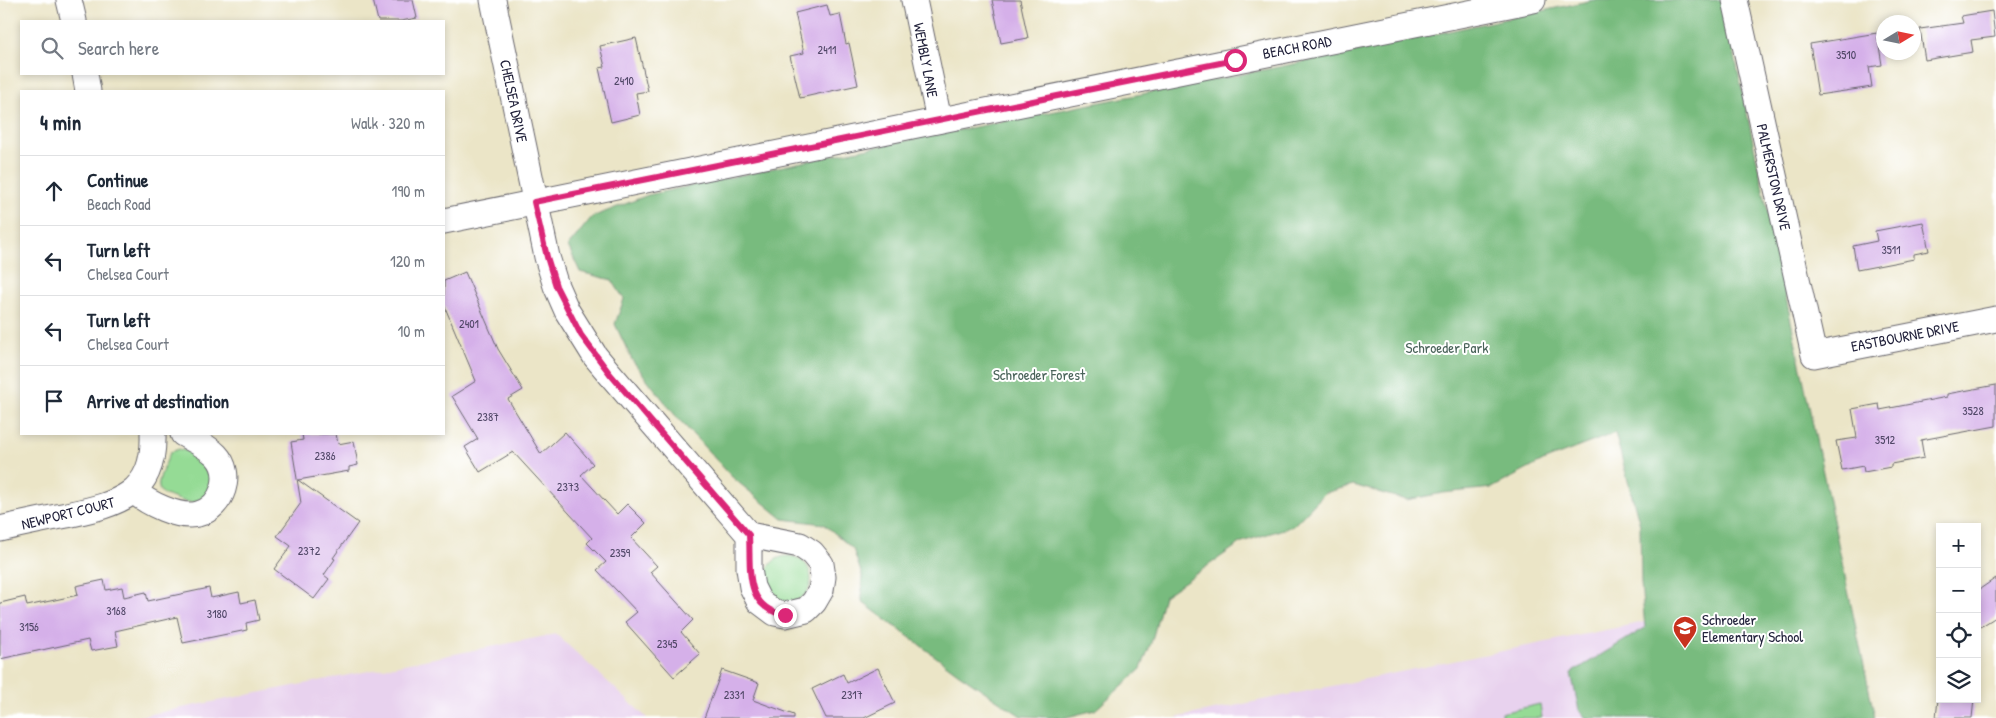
<!DOCTYPE html>
<meta charset="utf-8">
<style>
:root{--surface:#fff;--page:#f6f6f7;--text:#1f2937;--muted:#747a83;--line:#e0e1e3}
body{margin:0;font-family:"Patrick Hand",sans-serif;background:var(--page);color:var(--text)}
.controls{position:absolute;right:15px;bottom:15px;display:grid;overflow:hidden;border-radius:0px;box-shadow:0 2px 8px #0003}
.controls button{width:45px;height:45px;display:grid;place-items:center;padding:0;border:0;border-bottom:1px solid var(--line);background:var(--surface);color:var(--text);font:25px sans-serif}
.compass{position:absolute;left:1876px;top:15px;width:45px;height:45px;border-radius:50%;background:var(--surface);box-shadow:0 2px 8px #0003;rotate:80deg}
.stop{position:absolute;width:15px;height:15px;margin:-11px;border:4px solid #db2777;border-radius:50%;background:#fff}
.stop.end{background:#db2777;border-color:#fff;box-shadow:0 1px 5px #0008}
.list{margin:0;padding:0;list-style:none}
h2{display:flex;justify-content:space-between;align-items:center;height:65px;margin:0;padding:0 20px;font-size:21px}
h2 small{font-size:16px;font-weight:400;color:var(--muted)}
.list li{display:grid;grid-template-columns:32px 1fr auto;gap:15px;align-items:center;box-sizing:border-box;height:70px;padding:0 20px;border-top:1px solid var(--line)}
.list b{display:block;font-size:19px;white-space:nowrap}
.list p{margin:0;font-size:16px;white-space:nowrap;color:var(--muted)}
.list em{font-size:16px;font-style:normal;color:var(--muted)}
.icon{flex:none;width:28px;height:28px;fill:none;stroke:currentColor;stroke-width:2;stroke-linecap:round;stroke-linejoin:round}
.map{position:relative;flex:none;width:1996px;height:718px;overflow:hidden}
.search{position:absolute;background:var(--surface);box-shadow:0 2px 8px #0003;left:20px;top:20px;width:425px;height:55px;display:flex;align-items:center;gap:12px;box-sizing:border-box;padding:0 18px;border-radius:0px;color:var(--muted);font-size:19px}
.panel{position:absolute;background:var(--surface);box-shadow:0 2px 8px #0003;left:20px;top:90px;width:425px;height:345px;border-radius:0px}
.map>svg:first-child{display:block}
.built{fill:#e8d2ee}
.green{fill:#95db95;stroke:#5c7e68}
.forest{fill:#78bb7e;stroke:#4d6e5c}
.building{fill:#d5b0e9}
.lines{fill:none;stroke-linecap:round;stroke-linejoin:round}
.minor-casing{stroke:#68666c;stroke-width:27}
.minor{stroke:#fff;stroke-width:25}
.route{stroke:#db2777;stroke-width:6}
.labels{text-anchor:middle;dominant-baseline:central;stroke-width:4;stroke-linejoin:round;paint-order:stroke}
.number-label{font-size:12px;fill:#4f4666}
.street-label{font-size:15px;fill:#22223b;stroke:#fff}
.park-label{font-size:15px;fill:#4a635a;stroke:#fff}
.poi-label{font-size:15px;fill:#22223b;stroke:#fff;text-anchor:start}
</style>
<div class="map">
<svg width="1996" height="718" viewBox="0 0 1996 718">
<rect width="100%" height="100%" fill="#fff"/>
<filter id="ink" filterUnits="userSpaceOnUse"><feTurbulence type="fractalNoise" baseFrequency=".02" numOctaves="2"/><feDisplacementMap in="SourceGraphic" scale="10" xChannelSelector="R" yChannelSelector="G"/><feConvolveMatrix kernelMatrix="1 2 1 2 8 2 1 2 1" color-interpolation-filters="sRGB"/></filter>
<filter id="wash" filterUnits="userSpaceOnUse"><feTurbulence type="fractalNoise" baseFrequency=".0096" numOctaves="4" result="noise"/><feDisplacementMap in="SourceGraphic" scale="20" xChannelSelector="R" yChannelSelector="G"/><feGaussianBlur stdDeviation="1.12" result="paint"/><feColorMatrix in="noise" values="0 0 0 0 0 0 0 0 0 0 0 0 0 0 0 0 0 1.4 0 .05"/><feComposite in="paint" operator="in"/></filter>
<g filter="url(#wash)">
<rect width="100%" height="100%" fill="#ebe5c7"/>
<g class="built">
<path d="M 1845,581 L 1875,718 L 1175,718 Z"/>
<path d="M 556,634 L 647,718 L 131,718 Z"/>
</g>
<g class="green">
<path d="M 179,449 C 189,451 203,458 209,467 C 218,480 209,500 193,502 C 186,503 180,500 174,498 C 168,496 161,495 159,488 C 157,479 166,464 169,455 L 171,452 Z"/>
<circle cx="788" cy="579" r="23"/>
<path d="M 1540,704 L 1542,718 L 1502,718 L 1501,713 Z"/>
</g>
<path class="forest" d="M 1593,0 L 1723,0 L 1875,718 L 1586,718 L 1579,710 L 1571,673 L 1645,628 L 1641,583 L 1640,525 L 1615,433 L 1545,460 L 1492,488 L 1443,493 L 1406,500 L 1353,485 L 1325,493 L 1293,526 L 1242,542 L 1164,596 L 1152,640 L 1141,669 L 1095,710 L 1063,718 L 1021,716 L 959,674 L 862,602 L 862,575 L 853,549 L 824,524 L 783,519 L 732,477 L 675,415 L 632,360 L 615,324 L 624,299 L 612,280 L 580,272 L 568,246 L 592,217 L 648,195 L 849,152 L 1329,57 Z"/>
<g id="blocks">
<g class="building">
<path d="M 373,0 L 413,0 L 417,18 L 401,21 L 378,21 Z"/>
<path d="M 992,0 L 1020,0 L 1028,38 L 1001,43 Z"/>
<path d="M 827,5 L 830,16 L 840,14 L 846,44 L 849,43 L 858,85 L 800,98 L 790,56 L 804,53 L 795,13 Z"/>
<path d="M 1992,11 L 1995,37 L 1971,40 L 1973,52 L 1925,60 L 1920,29 L 1963,23 L 1961,16 Z"/>
<path d="M 1877,33 L 1882,65 L 1869,67 L 1872,87 L 1818,95 L 1810,44 Z"/>
<path d="M 636,38 L 648,91 L 636,93 L 640,115 L 611,122 L 599,68 L 605,67 L 600,46 Z"/>
<path d="M 1923,222 L 1929,251 L 1914,254 L 1914,259 L 1857,270 L 1853,246 L 1877,241 L 1875,231 Z"/>
<path d="M 465,272 L 498,349 L 523,390 L 508,399 L 541,454 L 565,432 L 593,464 L 581,475 L 617,514 L 627,504 L 646,523 L 631,538 L 657,566 L 650,572 L 693,620 L 681,632 L 700,654 L 674,677 L 625,622 L 637,612 L 597,570 L 606,562 L 587,543 L 592,538 L 513,452 L 480,472 L 465,447 L 478,439 L 452,396 L 476,381 L 444,305 L 444,281 Z"/>
<path d="M 1996,385 L 1996,426 L 1921,440 L 1924,458 L 1891,464 L 1891,467 L 1864,472 L 1863,466 L 1842,470 L 1836,441 L 1857,438 L 1852,409 L 1879,404 L 1880,410 L 1947,397 L 1947,394 Z"/>
<path d="M 302,434 L 336,434 L 338,444 L 354,441 L 358,465 L 349,467 L 349,471 L 298,480 L 358,523 L 333,558 L 335,559 L 324,575 L 329,579 L 314,599 L 274,569 L 291,546 L 277,536 L 301,503 L 291,442 L 303,440 Z"/>
<path d="M 1996,578 L 1996,617 L 1977,629 L 1977,591 Z"/>
<path d="M 104,580 L 106,590 L 122,587 L 124,597 L 146,592 L 148,601 L 209,588 L 211,598 L 239,592 L 241,603 L 255,600 L 259,620 L 246,623 L 247,630 L 183,643 L 177,617 L 115,631 L 118,646 L 91,651 L 88,640 L 0,659 L 0,603 L 25,597 L 27,606 L 78,595 L 76,586 Z"/>
<path d="M 878,668 L 895,703 L 864,718 L 826,718 L 812,689 L 843,674 L 847,683 Z"/>
<path d="M 722,670 L 759,683 L 753,700 L 794,715 L 794,718 L 704,718 Z"/>
<path d="M 1938,699 L 1974,699 L 1972,718 L 1936,718 Z"/>
</g>
</g>
</g>
<g filter="url(#ink)">
<use href="#blocks" fill-opacity="0" stroke="#68666c" stroke-width="1"/>
<g class="lines">
<defs>
<g id="minor">
<path d="M 69,0 L 74,21"/>
<path d="M 493,0 L 547,257 L 556,286 L 567,311 L 595,356 L 610,374 L 749,535 L 800,545 L 812,553 L 821,564 L 823,577 L 821,590 L 814,602 L 806,610 L 785,615 L 775,613 L 759,601 L 752,587 L 749,569 L 749,535"/>
<path d="M 914,0 L 939,120"/>
<path d="M 1735,0 L 1814,355 L 1996,319"/>
<path d="M 85,74 L 88,91"/>
<path d="M 444,221 L 1533,0"/>
<path d="M 134,491 C 147,503 179,519 198,514 C 223,507 234,474 216,455 C 207,446 194,440 183,434"/>
<path d="M 0,529 C 22,524 45,519 67,515 C 118,504 155,495 153,434"/>
</g>
</defs>
<use href="#minor" class="minor-casing"/>
<use href="#minor" class="minor"/>
</g>
</g>
<g class="lines" filter="url(#ink)">
<path class="route" d="M 785,615 C 743,608 751,567 749,535 L 610,374 L 581,335 L 556,286 L 547,257 L 534,202 L 1235,60"/>
</g>
<defs>
<symbol id="school-pin" viewBox="-11 -11 22 30"><path d="M0 17L-7.5 6A9.5 9.5 0 1 1 7.5 6Z" fill="#c8321e" stroke="#fff"/><path d="M0-5L7-2L0 1L-7-2ZM-4 1L0 2.5L4 1V4Q0 6-4 4Z" fill="#fff"/></symbol>
</defs>
<g fill-rule="evenodd">
<use href="#school-pin" x="1671" y="614" width="28" height="38"/>
</g>
<g class="labels">
<g class="number-label">
<text x="827" y="49">2411</text>
<text x="1846" y="54">3510</text>
<text x="624" y="80">2410</text>
<text x="1891" y="249">3511</text>
<text x="469" y="323">2401</text>
<text x="1973" y="410">3528</text>
<text x="488" y="416">2387</text>
<text x="1885" y="439">3512</text>
<text x="325" y="455">2386</text>
<text x="568" y="486">2373</text>
<text x="309" y="550">2372</text>
<text x="620" y="552">2359</text>
<text x="116" y="610">3168</text>
<text x="217" y="613">3180</text>
<text x="29" y="626">3156</text>
<text x="667" y="643">2345</text>
<text x="734" y="694">2331</text>
<text x="852" y="694">2317</text>
</g>
<g class="street-label">
<text transform="translate(1297 47) rotate(-11)">BEACH ROAD</text>
<text transform="translate(926 60) rotate(79)">WEMBLY LANE</text>
<text transform="translate(514 101) rotate(78)">CHELSEA DRIVE</text>
<text transform="translate(1774 177) rotate(77)">PALMERSTON DRIVE</text>
<text transform="translate(1905 336) rotate(-11)">EASTBOURNE DRIVE</text>
<text transform="translate(68 513) rotate(-14)">NEWPORT COURT</text>
</g>
<g class="park-label">
<text x="1447" y="347">Schroeder Park</text>
<text x="1039" y="374">Schroeder Forest</text>
</g>
<g class="poi-label">
<text x="1702" y="619">Schroeder<tspan x="1702" dy="17">Elementary School</tspan></text>
</g>
</g>
</svg>
<div class="controls">
<button>+</button>
<button>−</button>
<button><svg class="icon" aria-label="locate" viewBox="0 0 24 24"><circle cx="12" cy="12" r="6"/><path d="M12 2v4M12 18v4M2 12h4M18 12h4"/></svg></button>
<button><svg class="icon" aria-label="layers" viewBox="0 0 24 24"><path d="M12 4l9 5-9 5-9-5zM3 14l9 5 9-5"/></svg></button>
</div>
<svg class="compass" viewBox="-18 -18 36 36"><path d="M0-13l5 13h-10z" fill="#e53935"/><path d="M0 13l5-13h-10z" fill="#747a83"/></svg>
<div class="stop" style="left:1235px;top:60px"></div>
<div class="stop end" style="left:785px;top:615px"></div>
<div class="search"><svg class="icon" aria-label="search" viewBox="0 0 24 24"><circle cx="10" cy="10" r="6"/><path d="M15 15l6 6"/></svg>Search here</div>
<section class="panel">
<h2>4 min<small>Walk · 320 m</small></h2>
<ul class="list">
<li><svg class="icon" aria-label="ahead" viewBox="0 0 24 24"><path d="M12 20V5M6 11l6-6 6 6"/></svg><div><b>Continue</b><p>Beach Road</p></div><em>190 m</em></li>
<li><svg class="icon" aria-label="left" viewBox="0 0 24 24"><path d="M17 20v-9H6M10 6l-5 5 5 5"/></svg><div><b>Turn left</b><p>Chelsea Court</p></div><em>120 m</em></li>
<li><svg class="icon" aria-label="left" viewBox="0 0 24 24"><path d="M17 20v-9H6M10 6l-5 5 5 5"/></svg><div><b>Turn left</b><p>Chelsea Court</p></div><em>10 m</em></li>
<li><svg class="icon" aria-label="arrive" viewBox="0 0 24 24"><path d="M6 21V4h12l-3 4 3 4H6"/></svg><div><b>Arrive at destination</b></div></li>
</ul>
</section>
</div>
